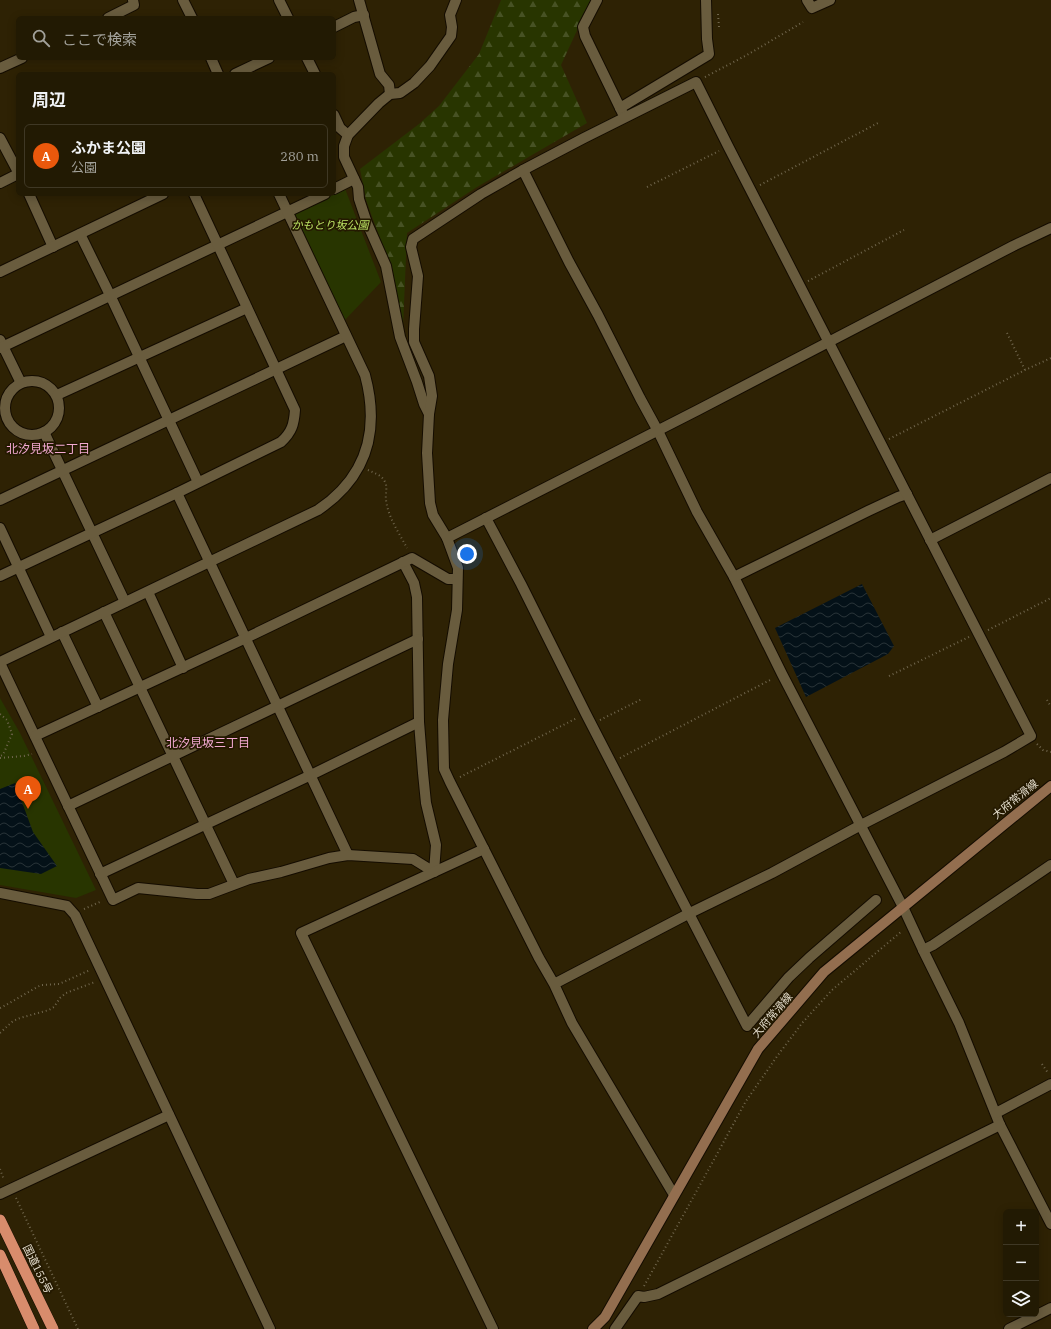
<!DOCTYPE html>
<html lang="ja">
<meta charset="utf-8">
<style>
:root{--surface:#221a03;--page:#2e2712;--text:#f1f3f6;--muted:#a2a19a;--line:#3f3825;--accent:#ea580c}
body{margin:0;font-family:"IBM Plex Serif","Noto Sans JP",serif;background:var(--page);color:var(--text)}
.controls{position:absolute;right:12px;bottom:12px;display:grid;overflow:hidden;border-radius:6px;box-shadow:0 2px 10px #0003}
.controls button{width:36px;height:36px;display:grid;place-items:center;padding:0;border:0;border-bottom:1px solid var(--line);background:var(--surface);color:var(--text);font:20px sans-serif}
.you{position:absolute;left:467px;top:554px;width:14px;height:14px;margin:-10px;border:3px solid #fff;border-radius:50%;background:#1a73e8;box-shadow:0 0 0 6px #1a73e833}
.badge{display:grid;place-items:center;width:26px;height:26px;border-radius:50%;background:var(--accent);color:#fff;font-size:13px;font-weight:700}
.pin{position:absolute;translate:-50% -33px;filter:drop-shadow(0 1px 2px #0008)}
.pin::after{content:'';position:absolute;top:21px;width:14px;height:12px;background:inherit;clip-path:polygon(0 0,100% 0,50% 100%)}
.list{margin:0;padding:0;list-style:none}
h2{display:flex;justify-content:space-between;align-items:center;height:52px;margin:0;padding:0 16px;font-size:17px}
h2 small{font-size:13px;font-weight:400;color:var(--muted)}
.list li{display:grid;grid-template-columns:26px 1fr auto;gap:12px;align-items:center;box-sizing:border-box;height:64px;margin:0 8px 8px;padding:0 8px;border:1px solid var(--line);border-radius:6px}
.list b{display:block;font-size:15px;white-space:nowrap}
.list p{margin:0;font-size:13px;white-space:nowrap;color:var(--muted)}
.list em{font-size:13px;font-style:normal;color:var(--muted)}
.icon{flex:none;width:22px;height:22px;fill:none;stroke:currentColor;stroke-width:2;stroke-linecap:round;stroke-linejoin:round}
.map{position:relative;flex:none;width:1051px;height:1329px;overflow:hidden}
.search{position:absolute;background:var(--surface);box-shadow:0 2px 10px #0003;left:16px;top:16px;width:320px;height:44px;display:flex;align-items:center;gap:10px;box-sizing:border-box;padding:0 14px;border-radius:6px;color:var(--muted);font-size:15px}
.panel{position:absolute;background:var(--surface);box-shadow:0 2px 10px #0003;left:16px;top:72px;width:320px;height:124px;border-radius:6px}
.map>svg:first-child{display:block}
.green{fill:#283500}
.forest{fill:url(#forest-firs)}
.water{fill:url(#water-waves)}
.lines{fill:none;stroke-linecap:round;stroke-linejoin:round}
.minor-casing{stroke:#140c00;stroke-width:12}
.tertiary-casing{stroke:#140c00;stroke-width:12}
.secondary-casing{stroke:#140c00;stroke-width:12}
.trunk-casing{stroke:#140c00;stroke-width:12}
.path{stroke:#70664d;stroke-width:2;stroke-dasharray:1 3;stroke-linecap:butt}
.minor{stroke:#695c3e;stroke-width:10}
.tertiary{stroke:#695c3e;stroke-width:10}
.secondary{stroke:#936e4f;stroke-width:10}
.trunk{stroke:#d88c6c;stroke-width:11}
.labels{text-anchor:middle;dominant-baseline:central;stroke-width:3.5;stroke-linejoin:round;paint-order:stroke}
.park-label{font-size:11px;font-style:italic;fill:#bae162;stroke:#241900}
.street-label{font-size:11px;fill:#e2dbca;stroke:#241900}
.neighbourhood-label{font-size:12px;fill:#f2a9d1;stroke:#241900}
</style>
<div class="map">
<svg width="1051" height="1329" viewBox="0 0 1051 1329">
<defs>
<pattern id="forest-firs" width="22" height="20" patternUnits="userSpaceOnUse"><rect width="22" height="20" fill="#283500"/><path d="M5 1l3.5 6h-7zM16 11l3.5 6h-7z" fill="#475224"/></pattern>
<pattern id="water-waves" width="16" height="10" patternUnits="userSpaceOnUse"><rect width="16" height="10" fill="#041118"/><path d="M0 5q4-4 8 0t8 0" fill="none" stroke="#283338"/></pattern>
</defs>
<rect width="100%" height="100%" fill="#2e2204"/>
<g class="green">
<path d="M 344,186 L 381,282 L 344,321 L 294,212 L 329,194 L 334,194 L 334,192 Z"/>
<path d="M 0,698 L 20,733 L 96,890 L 76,898 L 0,885 Z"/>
</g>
<path class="forest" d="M 501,0 L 596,0 L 580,24 L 561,65 L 587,123 L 477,187 L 407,233 L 403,328 L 393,274 L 366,200 L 360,169 L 419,124 L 439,106 L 479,54 Z"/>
<g class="water">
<path d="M 862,584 L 894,646 L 888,654 L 806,697 L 775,628 Z"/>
<path d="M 15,783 L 33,832 L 57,866 L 41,874 L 0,868 L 0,789 Z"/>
</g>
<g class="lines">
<defs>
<g id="minor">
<path d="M 183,0 L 192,18"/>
<path d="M 279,0 L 288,18"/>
<path d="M 359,0 L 380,74 L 389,85 L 390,94"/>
<path d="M 597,0 L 583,27 L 585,36 L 623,114"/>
<path d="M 807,0 L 812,8 L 830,0"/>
<path d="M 108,18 L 134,5 L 133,0"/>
<path d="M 334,27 L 354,17 L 364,15"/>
<path d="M 211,58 L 218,74"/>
<path d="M 307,58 L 315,74"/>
<path d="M 0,68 L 22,58"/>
<path d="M 235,74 L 269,58"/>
<path d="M 620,108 L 708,55 L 709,54 L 707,39 L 706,0"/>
<path d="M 334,115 L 340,128 L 348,135"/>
<path d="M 0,138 L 18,172"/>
<path d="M 523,170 L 569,262 L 598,315 L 640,398 L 658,431 L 697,512 L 734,577 L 782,674 L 903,907 L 923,950 L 959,1023 L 1000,1125 L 1051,1224"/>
<path d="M 334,189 L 354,179"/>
<path d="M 29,194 L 53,247"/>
<path d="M 80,234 L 110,295 L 198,482"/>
<path d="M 0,272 L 163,194"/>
<path d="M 0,340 L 21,383"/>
<path d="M 0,348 L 325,194"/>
<circle cx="32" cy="408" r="27"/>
<path d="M 57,395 L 247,308"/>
<path d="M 429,414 L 424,404 L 417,382 L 400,337 L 386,266 L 367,223 L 359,199 L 358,187 L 344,157 L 344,146 L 348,135 L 379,103 L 390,94 L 400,93 L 414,83 L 430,66 L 451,36 L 452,27 L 450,15 L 456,0"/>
<path d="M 44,432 L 125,602"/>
<path d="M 177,493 L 348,855"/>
<path d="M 0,500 L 346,336"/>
<path d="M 486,518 L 521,584 L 586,714 L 747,1026 L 789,977 L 809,958 L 876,900"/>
<path d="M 0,528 L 51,637"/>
<path d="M 447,538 L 698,410 L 1013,246 L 1051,228"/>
<path d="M 930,540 L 1051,478"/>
<path d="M 0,576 L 177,493 L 281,442 C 292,432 294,424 295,410 L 194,194"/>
<path d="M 734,577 L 868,511 L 898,497 L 907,494"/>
<path d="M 148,592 L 183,668"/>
<path d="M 104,612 L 234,884"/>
<path d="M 62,632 L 98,707"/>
<path d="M 0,663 L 113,900 L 138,888 L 197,894 L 209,894 L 249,879 L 281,872 L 329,858 L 348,855 L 413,859 L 434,872 L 436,845 L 426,803 L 423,773 L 419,722 L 417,597 L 414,583 L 403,562"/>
<path d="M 35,736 L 246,638 L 412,558 L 448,579 L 457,579"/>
<path d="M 68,806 L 418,639"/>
<path d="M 484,849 L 301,933 L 493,1329"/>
<path d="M 100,874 L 311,775 L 419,722"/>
<path d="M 0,893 L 67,906 L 75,915 L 270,1329"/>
<path d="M 923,950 L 933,945 L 1051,865"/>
<path d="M 554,984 L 690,913 L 772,873 L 861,825 L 1004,752 L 1031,736 L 728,146 L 696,82 L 584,138 L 523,170 L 481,194 L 413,239 L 411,247 L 418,276 L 414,329 L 414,342 L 429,376 L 432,396 L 429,414 L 427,453 L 430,503 L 433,515 L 447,538 L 458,568 L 457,610 L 448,664 L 443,720 L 444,769 L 450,782 L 539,958 L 554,984 L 572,1023 L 674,1195"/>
<path d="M 996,1113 L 1051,1084"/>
<path d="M 0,1194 L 169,1115"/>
<path d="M 615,1329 L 638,1296 L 644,1297 L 658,1294 L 1000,1125"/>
<path d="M 1009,1329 L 1051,1308"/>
</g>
<g id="tertiary">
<path d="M 0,183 L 18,174"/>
<path d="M 0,662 L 318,510 C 367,477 380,431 365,375 L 279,194"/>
</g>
<path id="secondary" d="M 593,1329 L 605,1317 L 758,1049 L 824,972 L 1051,786"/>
<g id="trunk">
<path d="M 0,1220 L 53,1329"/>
<path d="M 0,1255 L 34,1329"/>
</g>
</defs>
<use href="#minor" class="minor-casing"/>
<use href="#tertiary" class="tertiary-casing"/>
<use href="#secondary" class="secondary-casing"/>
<use href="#trunk" class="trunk-casing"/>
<g class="path">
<path d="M 718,14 L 719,27"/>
<path d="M 705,77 L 747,55 L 803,22"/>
<path d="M 760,185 L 878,123"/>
<path d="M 647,187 L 719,151"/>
<path d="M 808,281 L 904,230"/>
<path d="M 1007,333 L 1025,370"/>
<path d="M 889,439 L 1025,370 L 1051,358"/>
<path d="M 368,470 C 374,473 382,475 385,482 C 388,488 385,493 386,500 C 388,517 399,533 407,548"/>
<path d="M 988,630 L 1051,598"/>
<path d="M 889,676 L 969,637"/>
<path d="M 1047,700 L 1051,707"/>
<path d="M 0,714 L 7,720 L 12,734 L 3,755 L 0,756"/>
<path d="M 600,720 L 642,699"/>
<path d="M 1037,744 L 1043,750 L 1051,752"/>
<path d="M 0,758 L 24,756 L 32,754"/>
<path d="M 620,758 L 772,679"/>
<path d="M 460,777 L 577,718"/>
<path d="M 84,909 L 102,901"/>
<path d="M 0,1008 L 4,1006 L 41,985 L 59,984 L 90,970"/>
<path d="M 0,1033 L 13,1021 L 20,1018 L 49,1010 L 54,1007 L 60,998 L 66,993 L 95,982"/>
<path d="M 1042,1064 L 1048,1073"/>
<path d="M 0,1169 L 4,1180"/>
<path d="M 16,1198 L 78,1329"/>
<path d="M 644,1286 L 711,1165 L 746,1101 L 778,1055 L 803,1022 L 832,990 L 902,931"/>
</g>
<use href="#minor" class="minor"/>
<use href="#tertiary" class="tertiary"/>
<use href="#secondary" class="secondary"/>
<use href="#trunk" class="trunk"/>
</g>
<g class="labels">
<g class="park-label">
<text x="330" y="225">かもとり坂公園</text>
</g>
<g class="street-label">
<text transform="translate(1015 799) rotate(-39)">大府常滑線</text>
<text transform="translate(772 1015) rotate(-49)">大府常滑線</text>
<text transform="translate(38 1269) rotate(64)">国道155号</text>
</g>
<g class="neighbourhood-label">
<text x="48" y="448">北汐見坂二丁目</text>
<text x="208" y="742">北汐見坂三丁目</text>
</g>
</g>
</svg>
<div class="controls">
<button>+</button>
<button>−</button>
<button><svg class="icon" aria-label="layers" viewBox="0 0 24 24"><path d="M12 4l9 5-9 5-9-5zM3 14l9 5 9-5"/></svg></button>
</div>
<div class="you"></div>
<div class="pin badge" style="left:28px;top:809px">A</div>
<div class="search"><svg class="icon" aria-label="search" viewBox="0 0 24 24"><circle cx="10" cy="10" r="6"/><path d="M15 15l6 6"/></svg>ここで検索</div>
<section class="panel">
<h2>周辺<small></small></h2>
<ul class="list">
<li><span class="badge">A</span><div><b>ふかま公園</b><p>公園</p></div><em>280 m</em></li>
</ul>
</section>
</div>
